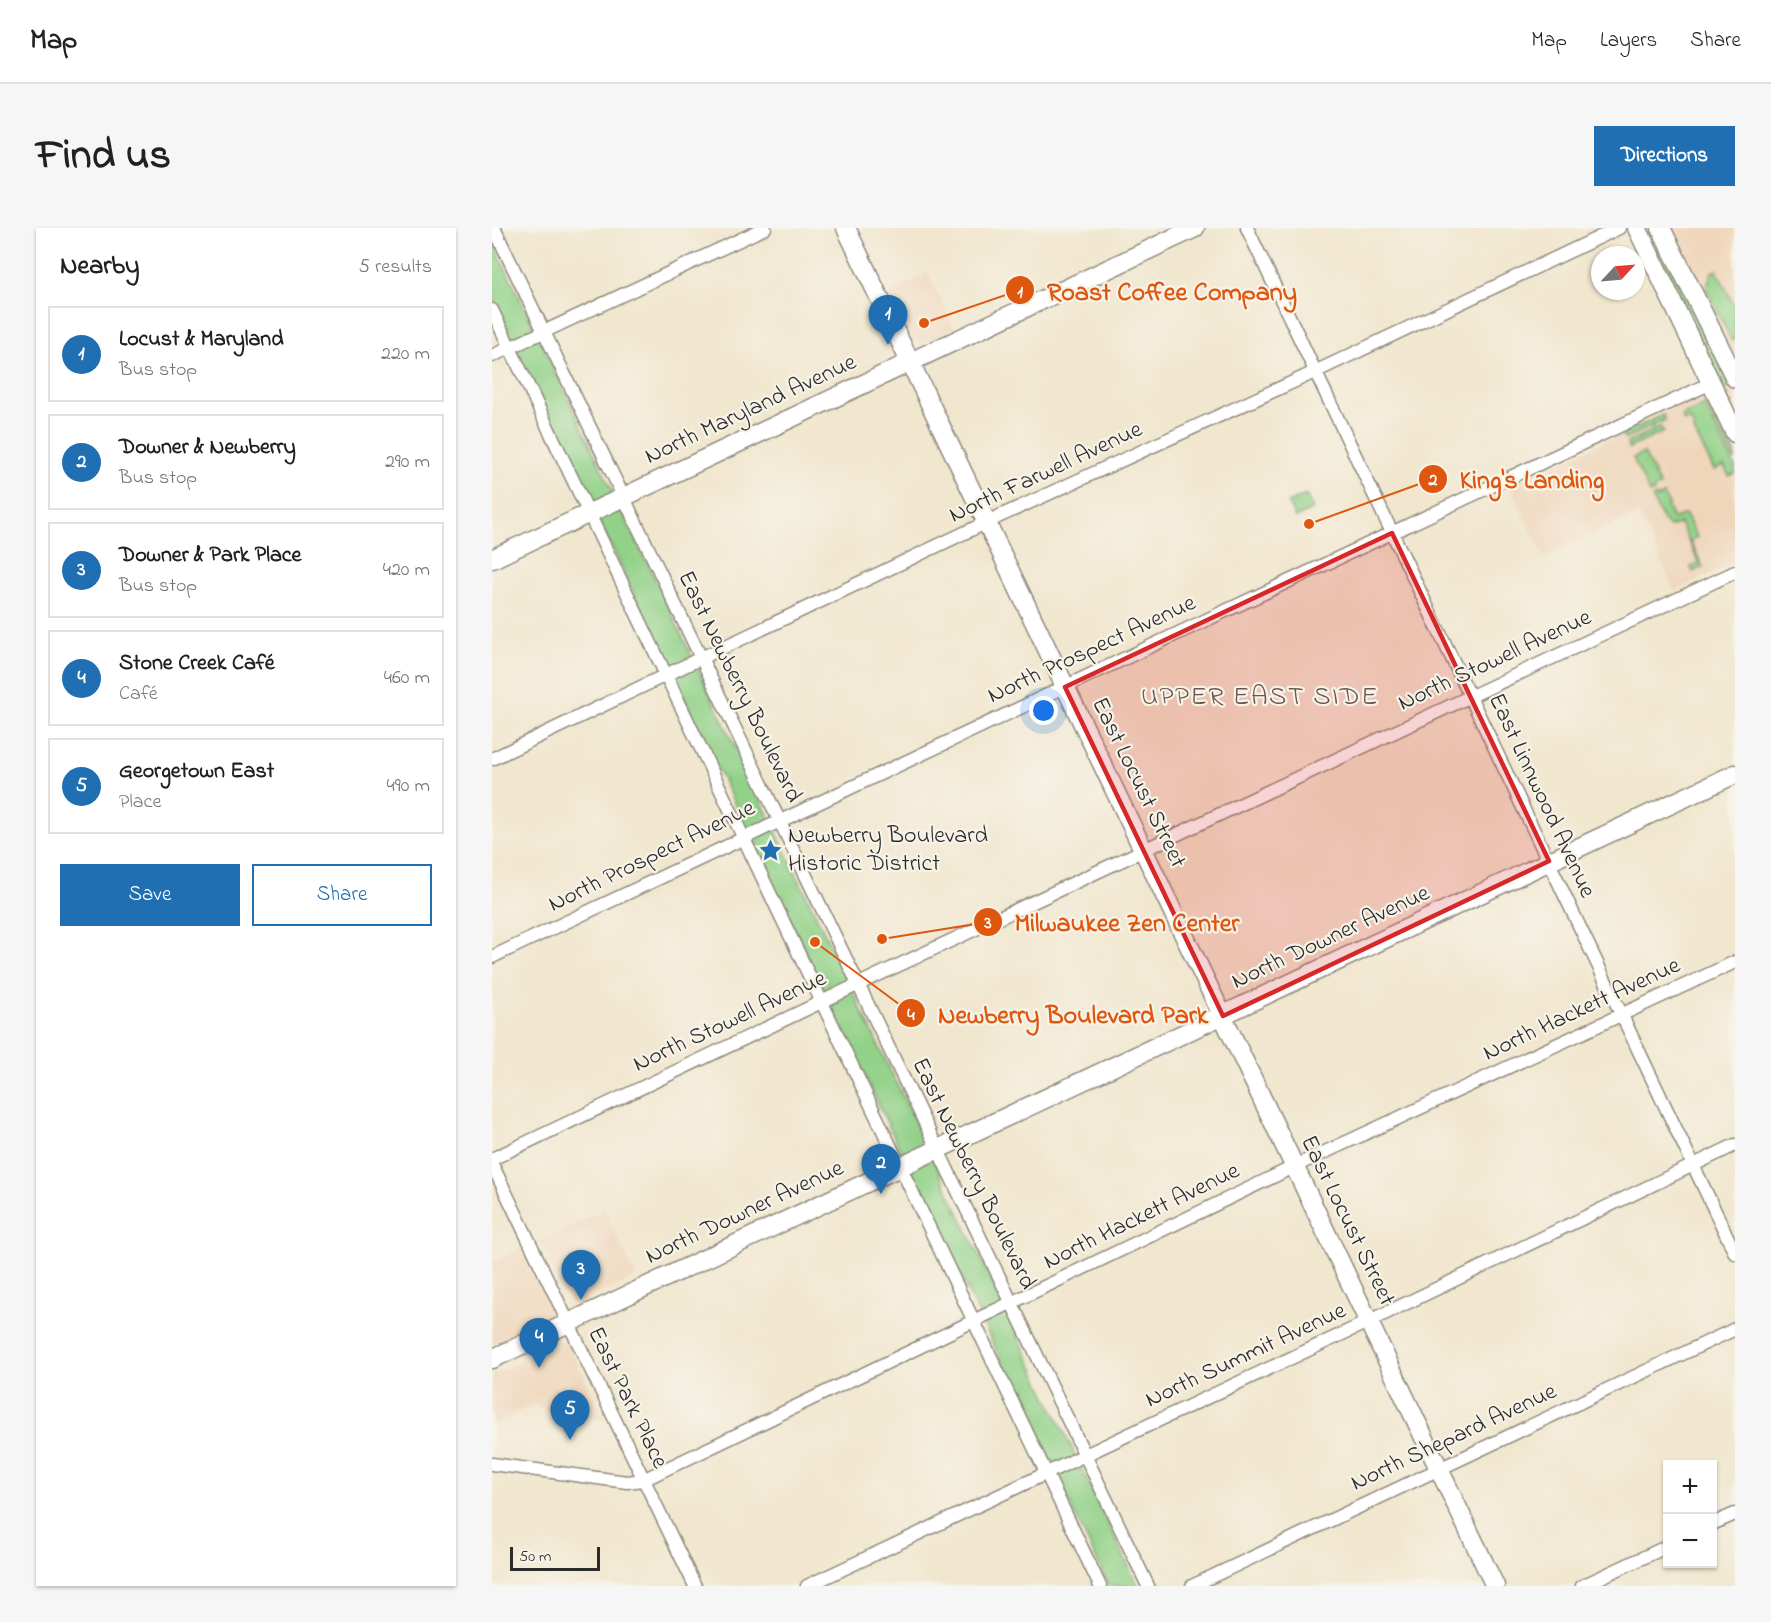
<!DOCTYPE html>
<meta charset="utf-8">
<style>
:root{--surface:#fff;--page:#f6f6f6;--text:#202124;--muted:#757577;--line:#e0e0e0;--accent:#1f6fb2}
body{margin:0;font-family:"Indie Flower",sans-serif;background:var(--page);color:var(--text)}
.controls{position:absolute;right:18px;bottom:18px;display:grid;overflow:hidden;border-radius:0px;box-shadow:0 2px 4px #0004}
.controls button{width:54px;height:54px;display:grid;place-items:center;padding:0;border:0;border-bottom:2px solid var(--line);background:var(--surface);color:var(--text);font:30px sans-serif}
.compass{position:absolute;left:1099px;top:18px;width:54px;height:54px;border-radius:50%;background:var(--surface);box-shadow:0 2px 4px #0004;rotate:64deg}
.scale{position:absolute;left:18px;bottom:15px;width:90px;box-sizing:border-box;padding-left:6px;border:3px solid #2b2b2b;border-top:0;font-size:16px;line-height:21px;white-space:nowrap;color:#2b2b2b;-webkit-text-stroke:4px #f7f3e8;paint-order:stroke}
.you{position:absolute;left:552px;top:483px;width:21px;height:21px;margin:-15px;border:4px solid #fff;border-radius:50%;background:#1a73e8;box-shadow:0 0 0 9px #1a73e833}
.badge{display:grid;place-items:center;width:39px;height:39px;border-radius:50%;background:var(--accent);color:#fff;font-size:20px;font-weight:700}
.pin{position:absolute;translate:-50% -50px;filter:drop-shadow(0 2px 3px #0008)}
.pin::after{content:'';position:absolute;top:32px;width:21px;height:18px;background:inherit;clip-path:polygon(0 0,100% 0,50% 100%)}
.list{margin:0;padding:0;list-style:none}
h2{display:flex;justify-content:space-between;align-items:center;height:78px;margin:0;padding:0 24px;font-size:26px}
h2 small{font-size:20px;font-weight:400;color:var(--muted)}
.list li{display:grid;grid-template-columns:39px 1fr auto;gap:18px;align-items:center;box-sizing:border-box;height:96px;margin:0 12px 12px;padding:0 12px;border:2px solid var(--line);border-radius:0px}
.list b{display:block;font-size:22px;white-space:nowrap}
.list p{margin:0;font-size:20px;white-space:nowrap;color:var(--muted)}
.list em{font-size:20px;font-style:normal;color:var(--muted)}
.actions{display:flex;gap:12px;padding:18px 24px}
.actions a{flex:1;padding:14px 0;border:2px solid var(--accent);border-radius:0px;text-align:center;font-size:21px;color:var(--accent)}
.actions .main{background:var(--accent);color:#fff}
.map{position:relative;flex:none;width:1243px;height:1358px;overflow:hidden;border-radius:0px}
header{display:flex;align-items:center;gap:36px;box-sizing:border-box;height:84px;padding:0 30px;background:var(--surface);border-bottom:2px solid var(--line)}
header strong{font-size:28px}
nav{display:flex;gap:33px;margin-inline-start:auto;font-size:21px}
.intro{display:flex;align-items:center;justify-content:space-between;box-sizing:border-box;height:144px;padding:0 36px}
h1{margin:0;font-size:42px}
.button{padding:15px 27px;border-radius:0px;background:var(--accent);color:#fff;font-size:21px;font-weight:700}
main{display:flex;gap:36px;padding:0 36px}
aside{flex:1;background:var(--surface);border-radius:0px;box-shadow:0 2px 4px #0004}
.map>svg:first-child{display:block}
.built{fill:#efd6bb}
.green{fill:#91d188;stroke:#5e7e5a;stroke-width:1.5}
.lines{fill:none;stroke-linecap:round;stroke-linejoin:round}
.street-casing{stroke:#8e887c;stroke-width:15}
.secondary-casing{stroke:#8e887c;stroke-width:21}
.street{stroke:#fff;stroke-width:12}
.secondary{stroke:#fff;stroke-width:18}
.marked{fill:#d62828;fill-opacity:0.2;stroke:#d62828;stroke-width:4.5;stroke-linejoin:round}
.labels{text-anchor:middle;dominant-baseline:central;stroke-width:4.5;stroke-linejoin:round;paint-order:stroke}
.street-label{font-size:24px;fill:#2b2b2b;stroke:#f7f3e8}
.poi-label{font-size:24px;fill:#2b2b2b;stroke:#f7f3e8;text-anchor:start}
.quarter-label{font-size:27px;letter-spacing:1.5px;fill:#6c564f;stroke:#f7f3e8}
.leader{fill:none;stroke:#df570e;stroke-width:2}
.callout-dot{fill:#df570e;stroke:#f7f3e8;stroke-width:2}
.mark-label{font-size:18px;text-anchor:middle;font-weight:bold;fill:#fff}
.callout-label{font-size:26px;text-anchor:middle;font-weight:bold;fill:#df570e;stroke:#f7f3e8;stroke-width:4.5;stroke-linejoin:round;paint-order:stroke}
</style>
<header>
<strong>Map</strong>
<nav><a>Map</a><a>Layers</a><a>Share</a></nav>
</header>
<div class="intro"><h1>Find us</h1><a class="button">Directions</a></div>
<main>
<aside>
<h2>Nearby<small>5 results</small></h2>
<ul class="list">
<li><span class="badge">1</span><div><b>Locust &amp; Maryland</b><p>Bus stop</p></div><em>220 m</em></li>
<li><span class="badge">2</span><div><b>Downer &amp; Newberry</b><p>Bus stop</p></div><em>290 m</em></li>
<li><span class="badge">3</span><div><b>Downer &amp; Park Place</b><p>Bus stop</p></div><em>420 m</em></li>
<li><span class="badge">4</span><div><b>Stone Creek Café</b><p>Café</p></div><em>460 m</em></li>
<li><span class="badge">5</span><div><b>Georgetown East</b><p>Place</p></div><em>490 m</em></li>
</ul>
<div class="actions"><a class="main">Save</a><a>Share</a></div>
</aside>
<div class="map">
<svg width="1243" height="1358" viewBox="0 0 1243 1358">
<rect width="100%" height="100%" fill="#f7f3e8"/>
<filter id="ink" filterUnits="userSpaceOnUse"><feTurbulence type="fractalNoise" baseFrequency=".0167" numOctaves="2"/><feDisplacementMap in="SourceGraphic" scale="12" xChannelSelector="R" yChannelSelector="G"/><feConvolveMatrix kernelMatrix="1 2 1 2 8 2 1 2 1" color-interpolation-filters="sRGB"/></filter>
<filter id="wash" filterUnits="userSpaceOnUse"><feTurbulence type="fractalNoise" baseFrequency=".008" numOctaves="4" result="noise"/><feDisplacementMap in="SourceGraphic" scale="24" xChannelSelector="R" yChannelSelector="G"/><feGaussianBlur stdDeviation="1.35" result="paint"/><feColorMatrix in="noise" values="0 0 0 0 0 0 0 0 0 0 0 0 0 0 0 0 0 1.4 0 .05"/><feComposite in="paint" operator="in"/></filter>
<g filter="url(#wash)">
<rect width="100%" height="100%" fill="#f1e6ce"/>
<g class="built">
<path d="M 1175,0 L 1243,0 L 1243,141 Z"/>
<path d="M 436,45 L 462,100 L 440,111 L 426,115 L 419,110 L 398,65 Z"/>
<path d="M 1243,149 L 1243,334 L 1183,363 L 1146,285 L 1052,329 L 1018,259 Z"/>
<path d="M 112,982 L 144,1049 L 83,1077 L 75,1071 L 47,1013 Z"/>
<path d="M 30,1020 L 59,1080 L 59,1087 L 55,1091 L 0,1117 L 0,1035 Z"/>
<path d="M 70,1115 L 75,1116 L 78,1120 L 113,1192 L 50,1182 L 41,1177 L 0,1197 L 0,1147 Z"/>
</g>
<g class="green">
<path d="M 1159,2 L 1165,7 L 1171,17 L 1239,158 L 1231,162 L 1155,4 Z"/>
<path d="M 0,12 L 646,1358 L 617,1358 L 0,69 Z"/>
<path d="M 1225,42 L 1243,80 L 1243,111 L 1240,113 L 1214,60 L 1220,44 Z"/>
<path d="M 1220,174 L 1243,224 L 1243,233 L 1216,176 Z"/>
<path d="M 1213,177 L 1243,239 L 1243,245 L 1237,248 L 1232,238 L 1222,242 L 1202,203 L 1203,202 L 1198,191 L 1192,194 L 1190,188 Z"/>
<path d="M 1171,187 L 1173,192 L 1133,211 L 1130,206 Z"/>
<path d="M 1168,199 L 1171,204 L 1137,220 L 1135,215 Z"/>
<path d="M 1152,225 L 1168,258 L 1161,262 L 1162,264 L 1158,266 L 1141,230 Z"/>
<path d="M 814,267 L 821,281 L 803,290 L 796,275 Z"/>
<path d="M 1172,267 L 1177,277 L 1175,278 L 1181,291 L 1191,287 L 1194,287 L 1205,309 L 1198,313 L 1211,339 L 1202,343 L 1201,344 L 1199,339 L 1207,335 L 1188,295 L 1178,299 L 1172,294 L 1160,270 L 1164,268 L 1165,270 Z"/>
</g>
</g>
<g filter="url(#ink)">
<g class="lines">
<defs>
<g id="street">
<path d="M 2,0 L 656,1358"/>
<path d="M 755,0 L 1243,1025"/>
<path d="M 0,82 L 608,1358"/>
<path d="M 0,128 L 273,0"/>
<path d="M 0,531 L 209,430 L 508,288 L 812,149 L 1127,0"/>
<path d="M 0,729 C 236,616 473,505 710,394 C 880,315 1049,234 1219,155"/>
<path d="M 0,931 L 388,746 L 1243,344"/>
<path d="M 0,936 L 203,1358"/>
<path d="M 0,1236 L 135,1254 L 151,1252 L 816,932 L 1243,734"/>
<path d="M 1220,1296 L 1243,1286"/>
<path d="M 315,1358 L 865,1099 L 1243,917"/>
<path d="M 700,1358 L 1243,1101"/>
<path d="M 1090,1358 L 1176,1318"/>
</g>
<g id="secondary">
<path d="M 354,0 L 1003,1358"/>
<path d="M 1145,0 L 1243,205"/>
<path d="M 1169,0 L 1243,150"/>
<path d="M 0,331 L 703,0"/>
<path d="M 0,1131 L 1243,546"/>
</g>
</defs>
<use href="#street" class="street-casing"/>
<use href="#secondary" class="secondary-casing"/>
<use href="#street" class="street"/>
<use href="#secondary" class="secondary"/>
</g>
</g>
<path class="marked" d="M 900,305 L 1057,633 L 731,788 L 573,459 Z"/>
<defs>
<symbol id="sight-bare" viewBox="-9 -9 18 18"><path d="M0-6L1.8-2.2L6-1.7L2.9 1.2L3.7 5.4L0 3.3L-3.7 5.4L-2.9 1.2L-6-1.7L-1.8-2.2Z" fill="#1f6fb2" stroke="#f7f3e8" stroke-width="2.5" paint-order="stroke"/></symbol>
</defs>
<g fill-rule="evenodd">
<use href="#sight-bare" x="262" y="606" width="33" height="33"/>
</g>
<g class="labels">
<g class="street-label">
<text transform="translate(259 182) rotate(-25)">North Maryland Avenue</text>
<text transform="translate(554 245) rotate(-25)">North Farwell Avenue</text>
<text transform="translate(600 422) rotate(-25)">North Prospect Avenue</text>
<text transform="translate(1003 433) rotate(-25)">North Stowell Avenue</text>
<text transform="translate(247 459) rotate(64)">East Newberry Boulevard</text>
<text transform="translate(646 555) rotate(64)">East Locust Street</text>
<text transform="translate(1049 568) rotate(65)">East Linnwood Avenue</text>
<text transform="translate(160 629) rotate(-26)">North Prospect Avenue</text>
<text transform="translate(839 710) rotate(-25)">North Downer Avenue</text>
<text transform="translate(1090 782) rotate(-25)">North Hackett Avenue</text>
<text transform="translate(238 794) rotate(-25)">North Stowell Avenue</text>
<text transform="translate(481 946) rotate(64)">East Newberry Boulevard</text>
<text transform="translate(253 985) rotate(-25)">North Downer Avenue</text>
<text transform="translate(650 989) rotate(-26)">North Hackett Avenue</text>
<text transform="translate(855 993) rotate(64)">East Locust Street</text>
<text transform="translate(754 1128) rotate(-25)">North Summit Avenue</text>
<text transform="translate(135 1170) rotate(64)">East Park Place</text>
<text transform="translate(962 1210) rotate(-25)">North Shepard Avenue</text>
</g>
<g class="poi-label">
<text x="296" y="608">Newberry Boulevard<tspan x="296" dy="28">Historic District</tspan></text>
</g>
<g class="quarter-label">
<text x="768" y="469">UPPER EAST SIDE</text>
</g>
</g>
<path class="leader" d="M432 95L528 62M817 296L941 251M390 711L496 694M323 714L419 785"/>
<g class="callout-dot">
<circle cx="432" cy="95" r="6"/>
<circle cx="817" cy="296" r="6"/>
<circle cx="390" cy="711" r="6"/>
<circle cx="323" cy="714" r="6"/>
<circle cx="528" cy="62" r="15"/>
<circle cx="941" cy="251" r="15"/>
<circle cx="496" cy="694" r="15"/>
<circle cx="419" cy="785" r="15"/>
</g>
<g class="mark-label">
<text x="528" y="69">1</text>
<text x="941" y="257">2</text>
<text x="496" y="700">3</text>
<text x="419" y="792">4</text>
</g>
<g class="callout-label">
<text x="680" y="72">Roast Coffee Company</text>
<text x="1040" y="260">King's Landing</text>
<text x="635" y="703">Milwaukee Zen Center</text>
<text x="581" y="795">Newberry Boulevard Park</text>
</g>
</svg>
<div class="controls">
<button>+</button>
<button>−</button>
</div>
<svg class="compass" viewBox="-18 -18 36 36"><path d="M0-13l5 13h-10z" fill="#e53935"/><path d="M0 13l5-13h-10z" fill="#757577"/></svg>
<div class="scale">50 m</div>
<div class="you"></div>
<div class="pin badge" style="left:396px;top:117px">1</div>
<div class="pin badge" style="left:389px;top:966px">2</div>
<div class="pin badge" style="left:89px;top:1072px">3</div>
<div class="pin badge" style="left:47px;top:1140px">4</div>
<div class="pin badge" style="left:78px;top:1212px">5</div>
</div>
</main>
